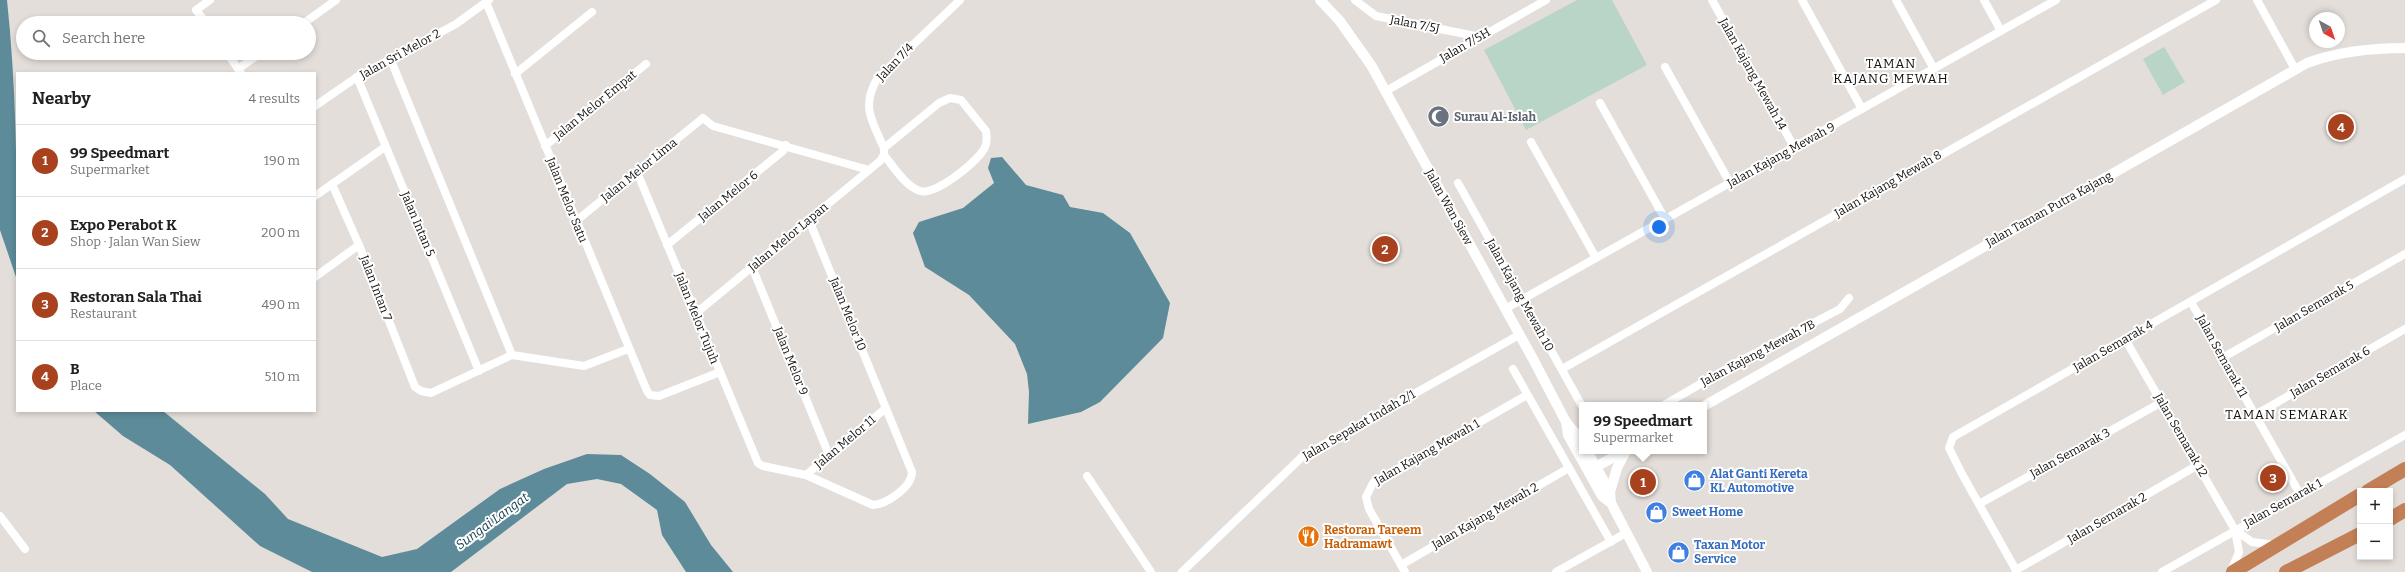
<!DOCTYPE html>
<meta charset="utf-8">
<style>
:root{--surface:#fff;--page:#f6f6f6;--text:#202124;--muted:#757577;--line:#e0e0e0;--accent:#a8411d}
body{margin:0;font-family:Bitter,serif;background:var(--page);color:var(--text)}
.controls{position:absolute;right:12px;bottom:12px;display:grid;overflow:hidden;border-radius:0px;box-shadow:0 2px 6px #0003}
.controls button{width:36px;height:36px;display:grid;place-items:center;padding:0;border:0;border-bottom:1px solid var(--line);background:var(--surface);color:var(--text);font:20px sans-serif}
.compass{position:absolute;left:2309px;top:12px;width:36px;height:36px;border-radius:50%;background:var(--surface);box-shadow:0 2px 6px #0003;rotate:140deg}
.you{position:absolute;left:1659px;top:227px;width:14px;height:14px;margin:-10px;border:3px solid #fff;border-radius:50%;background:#1a73e8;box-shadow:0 0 0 6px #1a73e833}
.badge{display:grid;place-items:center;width:26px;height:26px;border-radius:50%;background:var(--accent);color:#fff;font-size:13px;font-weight:700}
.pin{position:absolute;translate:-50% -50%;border:2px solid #fff;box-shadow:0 1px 4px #0006}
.popup{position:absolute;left:1579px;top:402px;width:128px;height:52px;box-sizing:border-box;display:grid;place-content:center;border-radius:0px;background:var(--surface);filter:drop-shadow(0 1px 3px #0005);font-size:13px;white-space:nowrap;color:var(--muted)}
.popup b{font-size:15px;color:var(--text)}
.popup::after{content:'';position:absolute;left:50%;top:100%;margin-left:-8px;border:8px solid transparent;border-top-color:var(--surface)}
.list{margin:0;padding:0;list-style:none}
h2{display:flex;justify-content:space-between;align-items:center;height:52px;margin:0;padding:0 16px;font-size:17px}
h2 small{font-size:13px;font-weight:400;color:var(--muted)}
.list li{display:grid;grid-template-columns:26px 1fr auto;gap:12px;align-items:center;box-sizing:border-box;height:72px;padding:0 16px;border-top:1px solid var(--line)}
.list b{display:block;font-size:15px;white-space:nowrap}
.list p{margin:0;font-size:13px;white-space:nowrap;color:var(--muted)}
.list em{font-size:13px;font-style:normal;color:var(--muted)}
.icon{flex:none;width:22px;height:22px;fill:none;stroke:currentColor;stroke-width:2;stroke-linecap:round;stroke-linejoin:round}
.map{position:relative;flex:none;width:2405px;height:572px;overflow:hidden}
.search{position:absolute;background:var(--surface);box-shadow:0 2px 6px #0003;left:16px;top:16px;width:300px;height:44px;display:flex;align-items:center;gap:10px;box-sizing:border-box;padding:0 14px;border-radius:22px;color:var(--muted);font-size:15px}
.panel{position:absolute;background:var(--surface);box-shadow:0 2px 6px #0003;left:16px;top:72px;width:300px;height:340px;border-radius:0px}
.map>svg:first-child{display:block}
.green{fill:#b9d5c8}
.water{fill:#5d8b99}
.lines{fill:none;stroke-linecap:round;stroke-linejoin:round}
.minor{stroke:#fff;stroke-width:8}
.tertiary{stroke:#fff;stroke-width:10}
.motorway{stroke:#c37f56;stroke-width:14}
.labels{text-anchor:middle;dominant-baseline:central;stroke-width:4;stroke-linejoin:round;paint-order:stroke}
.street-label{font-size:12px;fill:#151312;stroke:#fff}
.worship-label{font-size:12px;font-weight:bold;fill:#5b616d;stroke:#fff;text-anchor:start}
.shop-label{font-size:12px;font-weight:bold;fill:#366cbe;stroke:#fff;text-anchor:start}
.food-label{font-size:12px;font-weight:bold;fill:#c56008;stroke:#fff;text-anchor:start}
.neighbourhood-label{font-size:13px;letter-spacing:1px;fill:#151312;stroke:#fff}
.water-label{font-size:13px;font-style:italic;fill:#194450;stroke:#fff}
</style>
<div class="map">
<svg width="2405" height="572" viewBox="0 0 2405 572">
<rect width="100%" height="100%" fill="#e4deda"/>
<g class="green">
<path d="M 1577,0 L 1612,0 L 1647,65 L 1526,130 L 1484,50 Z"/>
<path d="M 2164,47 L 2185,82 L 2163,95 L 2143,59 Z"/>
</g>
<g class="water">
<path d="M 0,0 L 7,0 C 17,93 17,187 17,280 L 0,230 Z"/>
<path d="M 1002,157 L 1026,185 L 1063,195 L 1070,207 L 1103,213 L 1130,233 L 1170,303 L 1163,338 L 1100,402 L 1081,412 L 1028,424 L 1029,392 L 1027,374 L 1015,344 L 969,295 L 925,267 L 913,233 L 919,222 L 963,208 L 994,183 L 988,168 L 991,158 Z"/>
<path d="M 94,411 L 163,411 L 265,494 L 288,519 L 382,557 L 417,549 L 500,489 L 544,469 L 587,454 L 621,455 L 650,474 L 685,502 L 711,545 L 733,572 L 686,572 L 662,535 L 657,510 L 621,484 L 597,479 L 567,484 L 451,572 L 312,572 L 260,546 L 170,465 L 123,436 Z"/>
</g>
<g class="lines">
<g class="minor">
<path d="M 1355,0 L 1376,16 L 1480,37"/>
<path d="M 1712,0 L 1794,147"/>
<path d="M 1802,0 L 1862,109"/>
<path d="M 1896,0 L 1934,69"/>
<path d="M 1984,0 L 2001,31"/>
<path d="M 2257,0 L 2295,69"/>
<path d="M 486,2 L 647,391 L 650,395 L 659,396 L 720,372"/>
<path d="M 206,23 L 196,10 L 210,0"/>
<path d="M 304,23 L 336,0"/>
<path d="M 227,53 L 241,73"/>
<path d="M 390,58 L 512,355 L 584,366 L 628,349"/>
<path d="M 1665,67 L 1730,183"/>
<path d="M 238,69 L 261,53"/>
<path d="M 515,74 L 592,12"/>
<path d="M 357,77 L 479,371"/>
<path d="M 1386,91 L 1546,0"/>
<path d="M 1600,103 L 1665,219"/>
<path d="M 315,106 L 357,77 L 456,24 L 489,0"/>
<path d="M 1531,142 L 1596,258"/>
<path d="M 545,146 L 646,64"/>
<path d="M 884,155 C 894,167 905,186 920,191 C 935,196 977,162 984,149 C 987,144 987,137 986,131 L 961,100 L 950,98 L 939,103 L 884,148"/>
<path d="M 637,172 L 758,463 L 763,466 L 806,475 L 886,408"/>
<path d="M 1458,183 L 1582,406"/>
<path d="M 332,184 L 359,245 L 415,387 L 421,391 L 431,393 L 512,355"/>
<path d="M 315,196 L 385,147"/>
<path d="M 576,221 L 703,118 L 713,126 L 869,170"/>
<path d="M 667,245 L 783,151 L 786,145"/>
<path d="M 752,267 L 829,455"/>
<path d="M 315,277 L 359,245"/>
<path d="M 2191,302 L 2300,494"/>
<path d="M 1505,309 L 2056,0"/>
<path d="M 695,314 L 880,161 L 884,155 L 884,148 C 872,121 861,107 877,79 L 960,0"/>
<path d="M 2125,339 L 2235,530 L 2239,552 L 2231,571"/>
<path d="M 2222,358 L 2405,254"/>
<path d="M 1513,369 L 1611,542"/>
<path d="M 1562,369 L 2216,0"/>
<path d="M 1664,405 L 1740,361 L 1840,309 L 1849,298"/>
<path d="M 2255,415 L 2405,329"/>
<path d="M 806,475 L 873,505 C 887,504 912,487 912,472 L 809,220"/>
<path d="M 1087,476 L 1151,572"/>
<path d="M 1979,504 L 2162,402"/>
<path d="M 0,516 L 25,549"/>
<path d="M 2235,530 L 2252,542 L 2276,545"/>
<path d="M 1401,565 L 1569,468"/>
<path d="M 2016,570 L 2198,465"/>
<path d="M 1182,572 L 1303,456 L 1519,335"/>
<path d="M 1405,572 L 1369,509 L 1366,497 L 1373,483 L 1527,395"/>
<path d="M 1556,572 L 1626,533"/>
<path d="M 2017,572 L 1962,474 L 1949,448 L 1953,437 L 2405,179"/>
<path d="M 2162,572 L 2405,435"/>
</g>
<g class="tertiary">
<path d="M 1320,0 L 1339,20 L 1371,65 L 1533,359 L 1566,422 L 1568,435 L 1602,496 L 1611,503 L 1647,572"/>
<path d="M 1704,406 L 2307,63 C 2337,52 2373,48 2405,48"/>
<path d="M 1566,422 L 1582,441"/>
<path d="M 1587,451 L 1610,492 L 1611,503"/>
<path d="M 1592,469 L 1625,451"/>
<path d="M 1610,492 L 1617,468 L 1626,451"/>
</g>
<g class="motorway">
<path d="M 2368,491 L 2405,469"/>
<path d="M 2390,519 L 2405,510"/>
<path d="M 2233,572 L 2360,495"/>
<path d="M 2286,572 L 2360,534"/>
</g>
</g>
<defs>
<symbol id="mosque-disc" viewBox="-11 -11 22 22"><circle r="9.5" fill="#6b7280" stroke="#fff"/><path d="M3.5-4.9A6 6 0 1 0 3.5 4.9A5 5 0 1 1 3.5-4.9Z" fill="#fff"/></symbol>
<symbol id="shop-disc" viewBox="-11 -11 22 22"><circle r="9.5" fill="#3f7fe0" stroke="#fff"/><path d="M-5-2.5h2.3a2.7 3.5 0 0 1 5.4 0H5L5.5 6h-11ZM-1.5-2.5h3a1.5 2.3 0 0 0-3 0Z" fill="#fff"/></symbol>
<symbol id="restaurant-disc" viewBox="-11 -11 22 22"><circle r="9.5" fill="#e8710a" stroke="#fff"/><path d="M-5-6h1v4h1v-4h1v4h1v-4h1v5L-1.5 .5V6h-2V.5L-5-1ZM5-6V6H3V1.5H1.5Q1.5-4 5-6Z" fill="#fff"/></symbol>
</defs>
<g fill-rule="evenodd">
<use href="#mosque-disc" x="1426" y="104" width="25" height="25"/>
<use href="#shop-disc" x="1682" y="468" width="25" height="25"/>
<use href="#shop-disc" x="1644" y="500" width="25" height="25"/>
<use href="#restaurant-disc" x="1296" y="524" width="25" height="25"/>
<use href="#shop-disc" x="1666" y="540" width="25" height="25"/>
</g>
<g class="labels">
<g class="street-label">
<text transform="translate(1415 24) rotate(11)">Jalan 7/5J</text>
<text transform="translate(1465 45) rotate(-30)">Jalan 7/5H</text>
<text transform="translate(400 54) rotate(-29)">Jalan Sri Melor 2</text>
<text transform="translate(895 62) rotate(-46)">Jalan 7/4</text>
<text transform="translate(1753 74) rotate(61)">Jalan Kajang Mewah 14</text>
<text transform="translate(595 105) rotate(-39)">Jalan Melor Empat</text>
<text transform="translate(1781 155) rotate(-29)">Jalan Kajang Mewah 9</text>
<text transform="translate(639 170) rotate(-39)">Jalan Melor Lima</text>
<text transform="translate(1888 184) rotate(-30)">Jalan Kajang Mewah 8</text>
<text transform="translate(728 196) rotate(-39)">Jalan Melor 6</text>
<text transform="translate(567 200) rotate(68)">Jalan Melor Satu</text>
<text transform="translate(1449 207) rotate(61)">Jalan Wan Siew</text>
<text transform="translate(2049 209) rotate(-29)">Jalan Taman Putra Kajang</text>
<text transform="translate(418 224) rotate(67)">Jalan Intan 5</text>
<text transform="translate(788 237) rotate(-40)">Jalan Melor Lapan</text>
<text transform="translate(376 288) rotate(69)">Jalan Intan 7</text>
<text transform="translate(1520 295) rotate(61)">Jalan Kajang Mewah 10</text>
<text transform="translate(2314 306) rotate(-30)">Jalan Semarak 5</text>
<text transform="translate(848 314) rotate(68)">Jalan Melor 10</text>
<text transform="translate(697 318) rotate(68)">Jalan Melor Tujuh</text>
<text transform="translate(2113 346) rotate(-30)">Jalan Semarak 4</text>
<text transform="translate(1758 353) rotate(-28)">Jalan Kajang Mewah 7B</text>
<text transform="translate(2222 356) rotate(61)">Jalan Semarak 11</text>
<text transform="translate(791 361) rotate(68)">Jalan Melor 9</text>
<text transform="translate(2330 372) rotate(-30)">Jalan Semarak 6</text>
<text transform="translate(1359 425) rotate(-30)">Jalan Sepakat Indah 2/1</text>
<text transform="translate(2181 435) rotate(60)">Jalan Semarak 12</text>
<text transform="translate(845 442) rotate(-40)">Jalan Melor 11</text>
<text transform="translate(1427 452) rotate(-30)">Jalan Kajang Mewah 1</text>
<text transform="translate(2070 453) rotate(-29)">Jalan Semarak 3</text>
<text transform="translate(2283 503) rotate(-29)">Jalan Semarak 1</text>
<text transform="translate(1485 516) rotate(-30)">Jalan Kajang Mewah 2</text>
<text transform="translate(2107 518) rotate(-30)">Jalan Semarak 2</text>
</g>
<g class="worship-label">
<text x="1454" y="117">Surau Al-Islah</text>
</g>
<g class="shop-label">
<text x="1710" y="474">Alat Ganti Kereta<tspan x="1710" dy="14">KL Automotive</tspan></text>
<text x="1672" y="512">Sweet Home</text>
<text x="1694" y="545">Taxan Motor<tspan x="1694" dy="14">Service</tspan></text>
</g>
<g class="food-label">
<text x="1324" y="530">Restoran Tareem<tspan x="1324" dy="14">Hadramawt</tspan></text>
</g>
<g class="neighbourhood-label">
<text x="1891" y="63">TAMAN<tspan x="1891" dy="15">KAJANG MEWAH</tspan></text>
<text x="2287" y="414">TAMAN SEMARAK</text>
</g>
<g class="water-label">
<text transform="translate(492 521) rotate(-36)">Sungai Langat</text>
</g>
</g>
</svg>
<div class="controls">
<button>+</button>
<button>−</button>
</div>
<svg class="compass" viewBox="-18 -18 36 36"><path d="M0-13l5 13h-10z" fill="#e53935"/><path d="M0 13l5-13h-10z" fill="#757577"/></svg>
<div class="you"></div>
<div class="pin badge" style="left:1643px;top:482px">1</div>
<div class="popup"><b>99 Speedmart</b>Supermarket</div>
<div class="pin badge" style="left:1385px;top:249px">2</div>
<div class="pin badge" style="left:2273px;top:478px">3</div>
<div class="pin badge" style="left:2341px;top:127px">4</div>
<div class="search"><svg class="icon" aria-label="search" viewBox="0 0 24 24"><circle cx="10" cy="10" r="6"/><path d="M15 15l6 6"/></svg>Search here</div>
<section class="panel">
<h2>Nearby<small>4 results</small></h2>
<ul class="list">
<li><span class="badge">1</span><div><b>99 Speedmart</b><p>Supermarket</p></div><em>190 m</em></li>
<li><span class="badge">2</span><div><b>Expo Perabot K</b><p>Shop · Jalan Wan Siew</p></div><em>200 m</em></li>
<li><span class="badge">3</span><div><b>Restoran Sala Thai</b><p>Restaurant</p></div><em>490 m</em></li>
<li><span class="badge">4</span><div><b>B</b><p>Place</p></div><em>510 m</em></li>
</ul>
</section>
</div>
